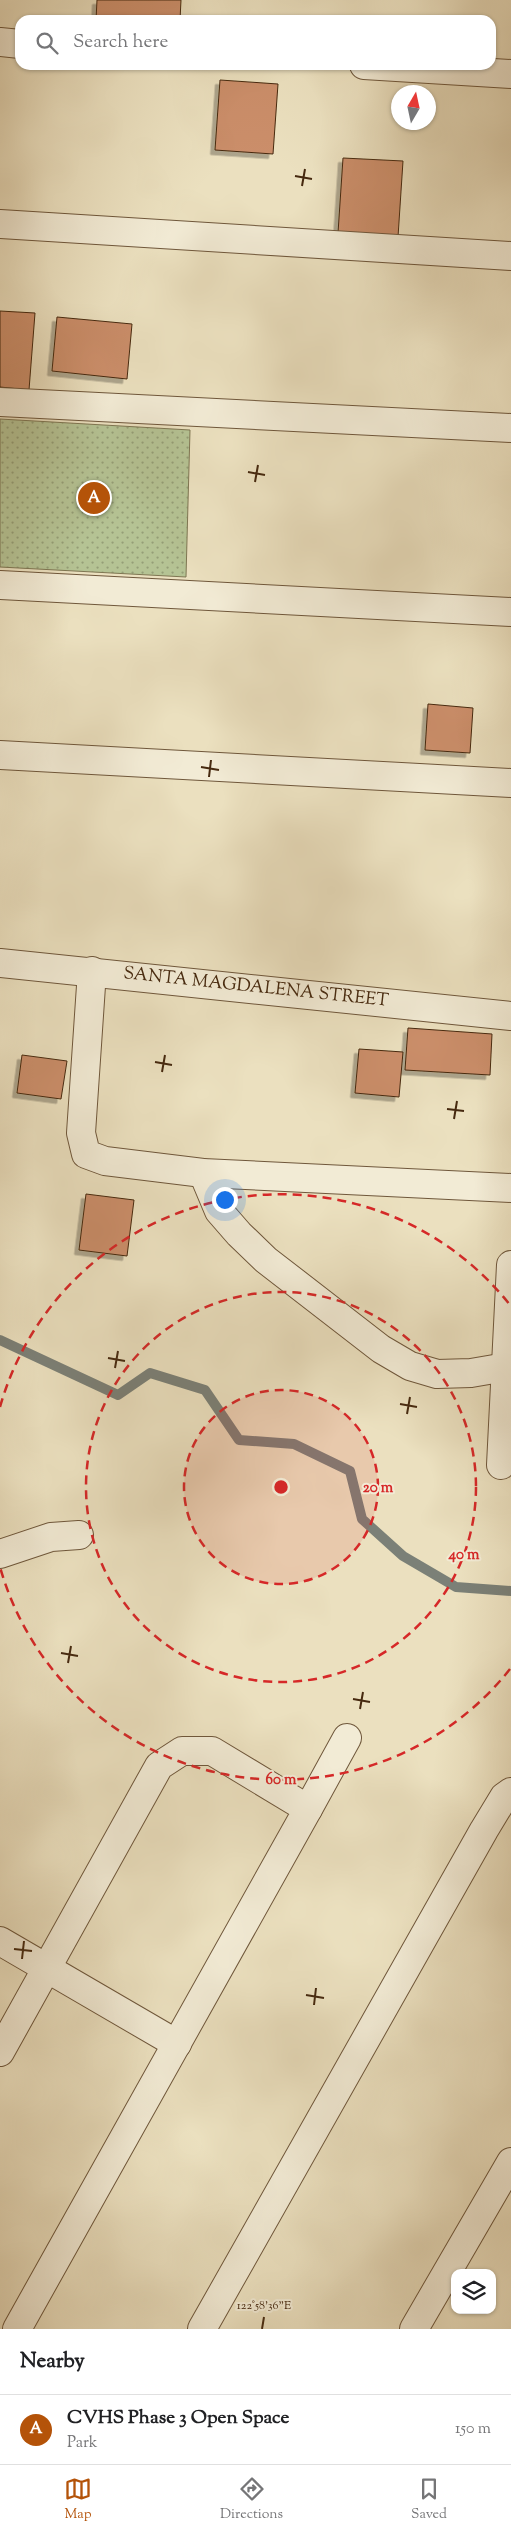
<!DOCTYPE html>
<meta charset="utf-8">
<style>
:root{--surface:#fff;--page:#f6f6f6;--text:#202124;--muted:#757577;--line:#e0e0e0;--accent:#b45309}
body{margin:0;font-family:"Sorts Mill Goudy",serif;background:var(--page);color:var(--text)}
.controls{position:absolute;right:15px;bottom:15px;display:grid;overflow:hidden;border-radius:10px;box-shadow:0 1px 4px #0004}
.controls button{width:45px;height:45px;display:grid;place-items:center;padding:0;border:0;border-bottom:1px solid var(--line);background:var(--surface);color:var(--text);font:25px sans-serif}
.compass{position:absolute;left:391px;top:85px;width:45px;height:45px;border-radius:50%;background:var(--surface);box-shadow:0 1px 4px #0004;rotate:9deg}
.you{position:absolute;left:224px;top:1199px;width:18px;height:18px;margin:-12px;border:4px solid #fff;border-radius:50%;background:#1a73e8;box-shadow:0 0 0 8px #1a73e833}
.badge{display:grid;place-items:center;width:32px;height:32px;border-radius:50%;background:var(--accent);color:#fff;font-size:16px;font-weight:700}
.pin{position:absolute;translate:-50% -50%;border:2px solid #fff;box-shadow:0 1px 5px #0006}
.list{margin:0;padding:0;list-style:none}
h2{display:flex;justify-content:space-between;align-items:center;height:65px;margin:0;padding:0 20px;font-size:21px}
h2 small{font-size:16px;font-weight:400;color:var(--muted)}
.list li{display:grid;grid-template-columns:32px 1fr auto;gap:15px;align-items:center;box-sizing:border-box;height:70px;padding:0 20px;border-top:1px solid var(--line)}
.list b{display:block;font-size:19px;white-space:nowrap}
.list p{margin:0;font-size:16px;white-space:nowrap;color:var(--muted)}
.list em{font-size:16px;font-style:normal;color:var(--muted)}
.icon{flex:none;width:28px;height:28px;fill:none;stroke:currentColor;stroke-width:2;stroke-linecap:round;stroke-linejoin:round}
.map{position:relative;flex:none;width:511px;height:2329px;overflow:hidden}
.search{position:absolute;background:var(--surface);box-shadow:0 1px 4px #0004;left:15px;right:15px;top:15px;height:55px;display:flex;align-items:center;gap:12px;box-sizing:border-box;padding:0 18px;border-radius:15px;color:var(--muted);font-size:19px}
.sheet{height:135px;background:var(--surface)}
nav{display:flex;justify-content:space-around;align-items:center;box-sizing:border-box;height:70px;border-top:1px solid var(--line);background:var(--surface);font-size:14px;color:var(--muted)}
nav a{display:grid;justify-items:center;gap:2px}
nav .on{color:var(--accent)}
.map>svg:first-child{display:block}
.grass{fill:url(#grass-dots);stroke:#7e7652}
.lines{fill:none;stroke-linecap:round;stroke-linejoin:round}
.stream{stroke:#7b8077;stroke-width:10}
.building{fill:#cb8e6b;stroke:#46290f;filter:url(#shadow)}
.minor-casing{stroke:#6f573b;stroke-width:30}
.minor{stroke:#f2ebd5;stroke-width:28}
.ticks{fill:none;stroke:#46290f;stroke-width:2}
.ring{fill:none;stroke:#d62828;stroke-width:2.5;stroke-dasharray:9 6}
.labels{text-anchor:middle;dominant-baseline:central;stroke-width:4;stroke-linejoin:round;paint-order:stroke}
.street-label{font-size:18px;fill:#46290f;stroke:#f2ebd5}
.ticks-label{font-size:12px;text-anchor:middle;fill:#46290f;stroke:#f2ebd5;stroke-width:4;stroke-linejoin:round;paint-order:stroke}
.centre{fill:#d62828;stroke:#f2ebd5;stroke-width:2.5}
.ring-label{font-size:15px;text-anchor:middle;font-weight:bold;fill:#d62828;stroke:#f2ebd5;stroke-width:4;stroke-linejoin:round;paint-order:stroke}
</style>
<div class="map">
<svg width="511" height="2329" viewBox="0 0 511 2329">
<defs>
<pattern id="grass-dots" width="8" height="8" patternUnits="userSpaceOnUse" patternTransform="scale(1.25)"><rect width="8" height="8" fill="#b5c394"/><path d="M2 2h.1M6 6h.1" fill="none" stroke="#959e77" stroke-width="1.8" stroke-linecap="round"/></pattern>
<filter id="shadow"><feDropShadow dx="-4.5" dy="4.5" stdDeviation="0" flood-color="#0004"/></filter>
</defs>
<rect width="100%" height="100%" fill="#ebe0bf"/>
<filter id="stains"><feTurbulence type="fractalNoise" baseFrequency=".004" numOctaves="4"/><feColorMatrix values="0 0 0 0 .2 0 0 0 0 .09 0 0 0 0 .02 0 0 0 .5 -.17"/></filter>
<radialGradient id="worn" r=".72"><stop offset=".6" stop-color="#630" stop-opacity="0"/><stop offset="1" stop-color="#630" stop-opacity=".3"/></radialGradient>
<path class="grass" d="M 0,419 L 190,430 L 186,577 L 0,567 Z"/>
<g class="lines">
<path class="stream" d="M 0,1340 L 118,1395 L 150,1373 L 205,1390 L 239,1440 L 294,1444 L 350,1471 L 362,1519 L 403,1556 L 456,1587 L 511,1591"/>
</g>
<g class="building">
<path d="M 97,0 L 181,0 L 180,20 L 96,20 Z"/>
<path d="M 220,80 L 278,84 L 273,154 L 215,150 Z"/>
<path d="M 343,158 L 403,161 L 398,237 L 338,233 Z"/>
<path d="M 0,311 L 35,313 L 29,390 L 0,387 Z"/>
<path d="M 57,317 L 132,324 L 127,379 L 52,371 Z"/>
<path d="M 428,704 L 473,708 L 470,753 L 425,750 Z"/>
<path d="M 408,1028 L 492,1034 L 490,1075 L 405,1070 Z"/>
<path d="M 359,1049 L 403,1052 L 399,1097 L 355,1093 Z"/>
<path d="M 22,1055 L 67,1061 L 61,1099 L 17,1093 Z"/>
<path d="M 86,1194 L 134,1200 L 127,1256 L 79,1250 Z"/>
</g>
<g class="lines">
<defs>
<g id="minor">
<path d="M 0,42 L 20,44"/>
<path d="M 364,65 L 511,74"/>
<path d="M 0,224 L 511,256"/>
<path d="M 0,402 L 511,428"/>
<path d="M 0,585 L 511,612"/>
<path d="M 0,755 L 511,783"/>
<path d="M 0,963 L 511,1016"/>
<path d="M 92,971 L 81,1133 L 86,1154 L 105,1161 L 203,1173 L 511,1188"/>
<path d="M 203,1173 L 219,1211 L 239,1234 L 266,1260 L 381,1349 L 410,1366 L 437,1374 L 471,1373 L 506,1367"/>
<path d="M 501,1465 L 511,1265"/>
<path d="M 0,1554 L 51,1537 L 79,1535"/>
<path d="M 308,1809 L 347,1738"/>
<path d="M 0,1941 L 177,2044"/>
<path d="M 0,2052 L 159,1766 L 182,1751 L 212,1751 L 308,1809 L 17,2329"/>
<path d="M 202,2329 L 484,1830 L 504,1797 L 511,1792"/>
<path d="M 414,2329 L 511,2162"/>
</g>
</defs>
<use href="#minor" class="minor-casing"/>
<use href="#minor" class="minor"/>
</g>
<path class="ticks" d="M 295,176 L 312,179M 302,186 L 305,169M 248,472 L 265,475M 255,482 L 258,465M 201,767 L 219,770M 209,777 L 211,760M 155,1062 L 172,1065M 162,1072 L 165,1055M 447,1109 L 464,1111M 454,1119 L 457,1101M 108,1358 L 125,1361M 115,1368 L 118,1351M 400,1404 L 417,1407M 407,1414 L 410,1397M 61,1653 L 78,1656M 68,1663 L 71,1646M 353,1699 L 370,1702M 360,1709 L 363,1692M 14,1949 L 32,1951M 22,1959 L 24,1941M 306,1995 L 324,1998M 314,2005 L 316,1988M 262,2329 L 264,2317"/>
<circle cx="281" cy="1487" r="97" fill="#d62828" fill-opacity=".12"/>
<g class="ring">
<circle cx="281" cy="1487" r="97"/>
<circle cx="281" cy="1487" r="195"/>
<path d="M510 1669A292 292 0 0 1 0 1567M0 1407A292 292 0 0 1 510 1305"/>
</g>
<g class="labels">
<g class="street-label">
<text transform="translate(256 988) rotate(6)">SANTA MAGDALENA STREET</text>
</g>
</g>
<g class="ticks-label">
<text x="264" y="2309">122°58'36"E</text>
</g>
<circle cx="281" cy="1487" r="8" class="centre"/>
<g class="ring-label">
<text x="378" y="1492">20 m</text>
<text x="464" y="1559">40 m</text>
<text x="281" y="1784">60 m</text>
</g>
<rect width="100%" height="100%" filter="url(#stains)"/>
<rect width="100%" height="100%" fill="url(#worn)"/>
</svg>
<div class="controls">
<button><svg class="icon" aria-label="layers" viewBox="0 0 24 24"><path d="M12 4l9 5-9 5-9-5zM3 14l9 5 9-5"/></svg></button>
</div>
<svg class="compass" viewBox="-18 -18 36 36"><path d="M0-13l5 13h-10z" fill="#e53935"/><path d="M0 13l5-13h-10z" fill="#757577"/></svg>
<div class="you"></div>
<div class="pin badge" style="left:94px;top:498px">A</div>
<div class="search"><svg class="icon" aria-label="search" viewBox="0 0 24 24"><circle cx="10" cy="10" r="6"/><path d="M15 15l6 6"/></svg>Search here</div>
</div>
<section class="sheet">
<h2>Nearby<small></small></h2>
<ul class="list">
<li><span class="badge">A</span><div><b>CVHS Phase 3 Open Space</b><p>Park</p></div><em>150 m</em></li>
</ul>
</section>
<nav>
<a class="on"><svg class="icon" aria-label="map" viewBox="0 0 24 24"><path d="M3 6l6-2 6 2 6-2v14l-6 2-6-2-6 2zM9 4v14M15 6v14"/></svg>Map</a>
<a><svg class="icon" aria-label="directions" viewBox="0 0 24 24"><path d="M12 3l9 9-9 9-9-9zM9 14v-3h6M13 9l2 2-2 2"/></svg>Directions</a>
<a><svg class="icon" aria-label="saved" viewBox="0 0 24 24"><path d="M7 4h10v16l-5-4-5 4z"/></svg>Saved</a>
</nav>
